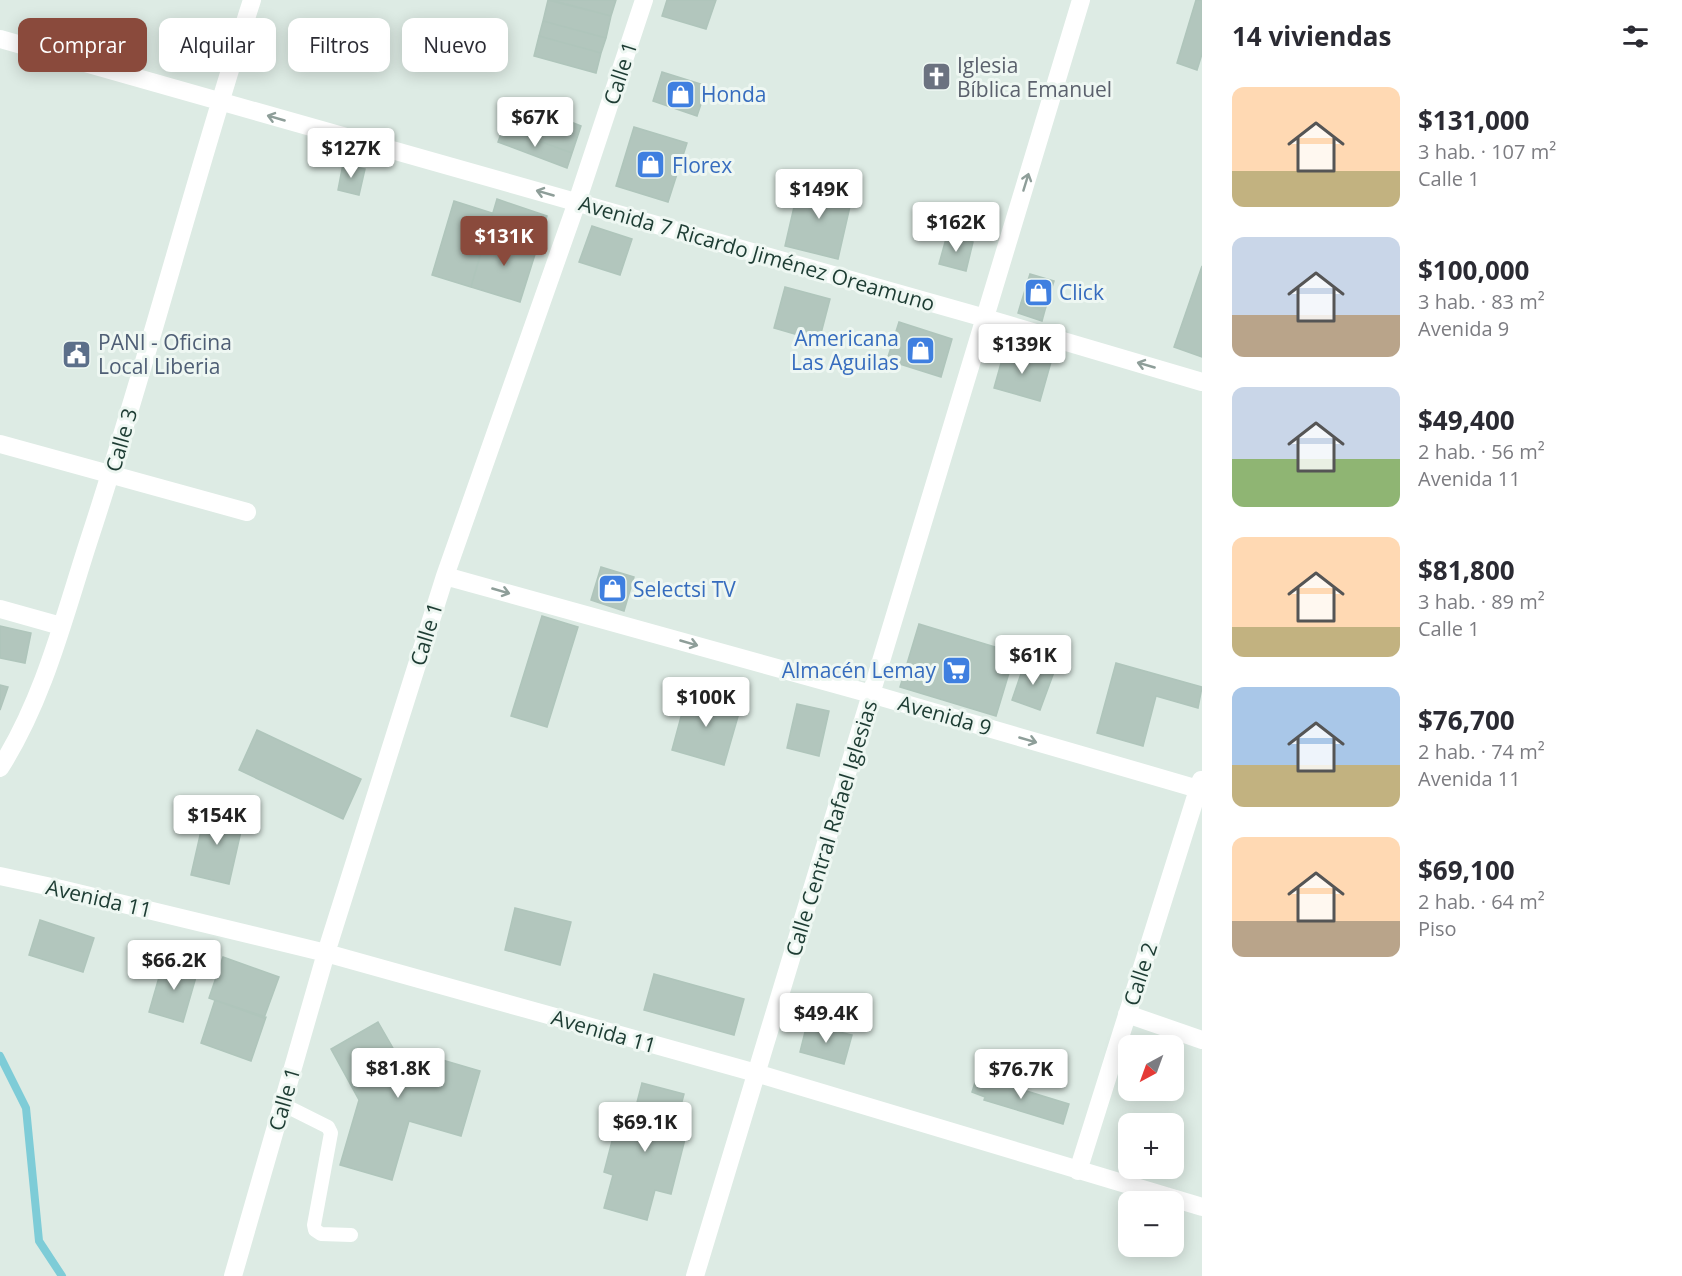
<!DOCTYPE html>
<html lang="es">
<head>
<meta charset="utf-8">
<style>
  body { margin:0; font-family:"Open Sans",sans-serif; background:#f7f7f7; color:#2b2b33; height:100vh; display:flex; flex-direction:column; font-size:22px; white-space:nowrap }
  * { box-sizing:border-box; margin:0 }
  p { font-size:20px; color:#7c7c81 }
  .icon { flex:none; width:33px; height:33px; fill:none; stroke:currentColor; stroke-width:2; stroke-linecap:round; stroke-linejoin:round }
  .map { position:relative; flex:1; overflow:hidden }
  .panel { display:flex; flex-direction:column; background:#fff; width:480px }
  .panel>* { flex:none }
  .guide { position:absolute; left:18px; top:18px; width:570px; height:54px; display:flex; gap:12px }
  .needle { width:39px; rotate:221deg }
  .tools { position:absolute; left:1118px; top:1035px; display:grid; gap:12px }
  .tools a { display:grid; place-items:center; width:66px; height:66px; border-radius:12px; background:#fff; box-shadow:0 3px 15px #0003; font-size:30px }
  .price { position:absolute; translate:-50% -51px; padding:0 14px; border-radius:6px; background:#fff; color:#222; font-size:20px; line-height:39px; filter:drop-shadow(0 2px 3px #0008) }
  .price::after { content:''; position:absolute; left:50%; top:36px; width:18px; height:14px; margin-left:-9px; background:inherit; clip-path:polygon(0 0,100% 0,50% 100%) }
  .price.active { background:#8a4a3c; color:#fff }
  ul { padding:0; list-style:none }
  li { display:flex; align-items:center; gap:18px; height:150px; padding:0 30px }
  li span { display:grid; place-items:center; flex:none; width:168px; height:120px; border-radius:12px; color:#555 }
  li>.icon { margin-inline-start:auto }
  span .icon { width:72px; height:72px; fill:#fffc; stroke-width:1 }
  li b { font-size:26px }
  h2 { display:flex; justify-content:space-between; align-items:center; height:72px; padding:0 30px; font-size:26px }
  .tag { padding:0 21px; border-radius:12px; background:#fff; box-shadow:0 3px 15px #0003; font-size:21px; line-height:54px }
  .tag.active { background:#8a4a3c; color:#fff }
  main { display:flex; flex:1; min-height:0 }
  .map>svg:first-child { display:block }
</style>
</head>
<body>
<main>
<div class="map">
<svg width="1202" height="1276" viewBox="0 0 1202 1276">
  <rect width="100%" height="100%" fill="#ddebe4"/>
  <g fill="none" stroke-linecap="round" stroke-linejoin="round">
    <path stroke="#7eccd7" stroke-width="8" d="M0,1056L26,1108L39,1241L62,1276"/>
  </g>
  <path fill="#b2c6bd" stroke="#afc5bb" stroke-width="1.5" d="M548,0L611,16L606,38L543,21Z
    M551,0H616L611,16Z
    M667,0H716L706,29L662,16Z
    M1196,0H1202V54L1197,70L1177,63Z
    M543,21L606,38L601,53L539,36Z
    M539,36L601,53L596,73L534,56Z
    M662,72L707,86L697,116L653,101Z
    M511,98L581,126L572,153L503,128Z
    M634,127L687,143L668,202L616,186Z
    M503,128L572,153L567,168L498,142Z
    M343,164L365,169L359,195L338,190Z
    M800,181L853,193L838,259L785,246Z
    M497,199L547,216L537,248L487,233Z
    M454,201L492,213L471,287L432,275Z
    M592,226L632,239L620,275L579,262Z
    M487,233L537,248L520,302L471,287Z
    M947,235L973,242L966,271L939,264Z
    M1202,266V357L1174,347Z
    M1030,274L1054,281L1045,310L1021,303Z
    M785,287L830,299L819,341L774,328Z
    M1021,303L1045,310L1042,321L1018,313Z
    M899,322L952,339L941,377L887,360Z
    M1005,349L1051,362L1040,401L994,388Z
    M601,567L634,577L624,611L591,600Z
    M542,616L578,627L547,727L511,716Z
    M919,624L1015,653L996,716L900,687Z
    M0,626L31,633L25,663L0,658Z
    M1025,662L1054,672L1040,710L1012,700Z
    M1116,663L1202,687L1198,708L1156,696L1143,746L1097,733Z
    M0,685L8,687L0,710Z
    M688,691L741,706L724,765L672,750Z
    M797,704L829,711L819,756L787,748Z
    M257,730L361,779L343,819L239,770Z
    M206,809L244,818L229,884L191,875Z
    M515,908L571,922L560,965L505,950Z
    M40,920L94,938L83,972L29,955Z
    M223,957L279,977L264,1018L209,998Z
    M164,960L198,970L183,1022L149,1012Z
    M654,974L744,999L734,1035L644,1010Z
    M215,1000L266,1017L251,1061L201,1043Z
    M378,1022L405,1069L429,1056L480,1071L461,1136L409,1121L392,1180L340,1165L359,1100L331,1049Z
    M807,1024L852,1035L844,1064L800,1052Z
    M977,1076L1069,1104L1063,1124L984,1100L985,1097L972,1092Z
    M642,1083L684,1094L673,1136L685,1139L671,1194L655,1190L647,1220L604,1208L613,1175L604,1172L618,1118L632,1122Z"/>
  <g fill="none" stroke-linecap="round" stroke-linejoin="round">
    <path stroke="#fff" stroke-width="14" d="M282,1104L328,1127L331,1133L314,1225L315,1230L321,1234L351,1235"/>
    <path stroke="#fff" stroke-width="18" d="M0,39L985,318L1202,382
      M0,444L247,512
      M445,576L871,694L1202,790
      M0,609L61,626
      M0,768C44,699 64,617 89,540C148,361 194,179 252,0
      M0,876L61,889L326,953L756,1073L1202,1207
      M1127,1014L1202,1040
      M1078,1171L1201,780
      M233,1276L326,953L445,576L577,202L644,0
      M695,1276L1081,0"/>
  </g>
  <defs><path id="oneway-shaft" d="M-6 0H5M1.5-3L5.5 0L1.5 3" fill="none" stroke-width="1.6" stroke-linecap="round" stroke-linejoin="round" transform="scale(1.5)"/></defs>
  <g stroke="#8e9e99">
    <use href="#oneway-shaft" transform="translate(276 118) rotate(-164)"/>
    <use href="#oneway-shaft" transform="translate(1026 182) rotate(-73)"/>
    <use href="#oneway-shaft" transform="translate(545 193) rotate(-164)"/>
    <use href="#oneway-shaft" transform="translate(1146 365) rotate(-164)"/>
    <use href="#oneway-shaft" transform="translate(501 591) rotate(16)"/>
    <use href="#oneway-shaft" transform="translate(689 643) rotate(16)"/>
    <use href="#oneway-shaft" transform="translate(1028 740) rotate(16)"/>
  </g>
  <defs>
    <symbol id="church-square" viewBox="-11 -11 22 22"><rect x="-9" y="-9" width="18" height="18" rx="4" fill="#6b7280" stroke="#eef7f2"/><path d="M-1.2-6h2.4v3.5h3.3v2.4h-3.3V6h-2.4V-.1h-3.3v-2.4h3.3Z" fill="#fff"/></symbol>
    <symbol id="shop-square" viewBox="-11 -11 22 22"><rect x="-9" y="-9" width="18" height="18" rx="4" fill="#3f7fe0" stroke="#eef7f2"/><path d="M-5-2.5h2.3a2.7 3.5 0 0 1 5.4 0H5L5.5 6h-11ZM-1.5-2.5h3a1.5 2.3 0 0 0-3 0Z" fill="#fff"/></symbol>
    <symbol id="civic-square" viewBox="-11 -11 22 22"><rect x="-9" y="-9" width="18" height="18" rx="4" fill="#5c6f8a" stroke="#eef7f2"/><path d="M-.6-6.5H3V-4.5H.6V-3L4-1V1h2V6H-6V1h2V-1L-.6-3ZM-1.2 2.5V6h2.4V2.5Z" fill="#fff"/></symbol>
    <symbol id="supermarket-square" viewBox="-11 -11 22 22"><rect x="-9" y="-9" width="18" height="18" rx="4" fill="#3f7fe0" stroke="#eef7f2"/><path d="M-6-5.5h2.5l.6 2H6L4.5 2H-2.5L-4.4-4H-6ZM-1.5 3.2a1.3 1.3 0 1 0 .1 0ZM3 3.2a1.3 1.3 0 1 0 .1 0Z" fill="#fff"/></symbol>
  </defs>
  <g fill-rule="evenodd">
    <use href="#church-square" x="920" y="60" width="33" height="33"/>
    <use href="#shop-square" x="664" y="78" width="33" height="33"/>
    <use href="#shop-square" x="634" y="148" width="33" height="33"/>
    <use href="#shop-square" x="1022" y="276" width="33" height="33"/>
    <use href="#shop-square" x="904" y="334" width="33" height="33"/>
    <use href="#civic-square" x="60" y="338" width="33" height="33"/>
    <use href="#shop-square" x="596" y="572" width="33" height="33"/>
    <use href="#supermarket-square" x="940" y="654" width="33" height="33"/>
  </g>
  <g text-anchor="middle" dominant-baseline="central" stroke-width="6" stroke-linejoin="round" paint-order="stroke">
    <g font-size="21" fill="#5b616d" stroke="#eef7f2" text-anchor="start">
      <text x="957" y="65">Iglesia<tspan x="957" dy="24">Bíblica Emanuel</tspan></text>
    </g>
    <g font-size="21" fill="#1d3c33" stroke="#eef7f2">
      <text transform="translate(620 73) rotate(-72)">Calle 1</text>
      <text transform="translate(757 253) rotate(16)">Avenida 7 Ricardo Jiménez Oreamuno</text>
      <text transform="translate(121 440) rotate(-74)">Calle 3</text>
      <text transform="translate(426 634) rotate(-73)">Calle 1</text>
      <text transform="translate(945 715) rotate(16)">Avenida 9</text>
      <text transform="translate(831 828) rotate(-73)">Calle Central Rafael Iglesias</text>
      <text transform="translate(99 898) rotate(13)">Avenida 11</text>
      <text transform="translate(1140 974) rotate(-72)">Calle 2</text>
      <text transform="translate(604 1031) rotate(16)">Avenida 11</text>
      <text transform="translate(284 1099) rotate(-74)">Calle 1</text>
    </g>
    <g font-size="21" fill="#366cbe" stroke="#eef7f2" text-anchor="start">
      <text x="701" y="94">Honda</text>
      <text x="672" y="165">Florex</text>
      <text x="1059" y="292">Click</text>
      <text x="899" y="338" text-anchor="end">Americana<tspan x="899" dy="24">Las Aguilas</tspan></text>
      <text x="633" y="589">Selectsi TV</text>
      <text x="936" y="670" text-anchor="end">Almacén Lemay</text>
    </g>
    <g font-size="21" fill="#4e5e75" stroke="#eef7f2" text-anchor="start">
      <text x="98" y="342">PANI - Oficina<tspan x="98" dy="24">Local Liberia</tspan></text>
    </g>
  </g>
</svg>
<div class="tools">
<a><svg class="needle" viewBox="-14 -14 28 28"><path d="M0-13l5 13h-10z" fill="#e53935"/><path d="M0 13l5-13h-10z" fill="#7c7c81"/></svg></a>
<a>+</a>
<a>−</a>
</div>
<b class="price" style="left:535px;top:148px">$67K</b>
<b class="price" style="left:351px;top:179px">$127K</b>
<b class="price" style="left:819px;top:220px">$149K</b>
<b class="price" style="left:956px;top:253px">$162K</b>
<b class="price active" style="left:504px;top:267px">$131K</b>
<b class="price" style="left:1022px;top:375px">$139K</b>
<b class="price" style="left:1033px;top:686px">$61K</b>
<b class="price" style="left:706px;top:728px">$100K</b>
<b class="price" style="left:217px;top:846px">$154K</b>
<b class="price" style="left:174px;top:991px">$66.2K</b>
<b class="price" style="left:826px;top:1044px">$49.4K</b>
<b class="price" style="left:398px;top:1099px">$81.8K</b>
<b class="price" style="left:1021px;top:1100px">$76.7K</b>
<b class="price" style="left:645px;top:1153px">$69.1K</b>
<div class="guide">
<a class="tag active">Comprar</a>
<a class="tag">Alquilar</a>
<a class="tag">Filtros</a>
<a class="tag">Nuevo</a>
</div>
</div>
<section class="panel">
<h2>14 viviendas<svg class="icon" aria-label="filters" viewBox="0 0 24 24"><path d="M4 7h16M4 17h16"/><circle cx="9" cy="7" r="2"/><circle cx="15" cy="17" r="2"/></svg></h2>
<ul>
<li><span style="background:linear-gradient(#ffd9b3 70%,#c2b280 0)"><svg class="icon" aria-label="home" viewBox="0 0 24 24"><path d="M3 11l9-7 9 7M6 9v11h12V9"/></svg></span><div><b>$131,000</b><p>3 hab. · 107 m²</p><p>Calle 1</p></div></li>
<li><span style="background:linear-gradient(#c9d6e8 65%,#b9a48a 0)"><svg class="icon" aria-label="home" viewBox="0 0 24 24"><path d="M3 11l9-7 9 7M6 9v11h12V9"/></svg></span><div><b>$100,000</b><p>3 hab. · 83 m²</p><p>Avenida 9</p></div></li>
<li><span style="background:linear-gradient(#c9d6e8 60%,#8fb573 0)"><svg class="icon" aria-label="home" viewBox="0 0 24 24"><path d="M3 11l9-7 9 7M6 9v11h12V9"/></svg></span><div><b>$49,400</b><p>2 hab. · 56 m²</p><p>Avenida 11</p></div></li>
<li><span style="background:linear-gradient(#ffd9b3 75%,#c2b280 0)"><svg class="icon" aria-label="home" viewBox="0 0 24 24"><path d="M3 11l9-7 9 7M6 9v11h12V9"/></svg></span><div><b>$81,800</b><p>3 hab. · 89 m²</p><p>Calle 1</p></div></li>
<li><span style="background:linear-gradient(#a9c7e8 65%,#c2b280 0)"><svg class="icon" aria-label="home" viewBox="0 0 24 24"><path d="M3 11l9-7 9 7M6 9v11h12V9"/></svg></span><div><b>$76,700</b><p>2 hab. · 74 m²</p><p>Avenida 11</p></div></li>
<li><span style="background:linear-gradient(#ffd9b3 70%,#b9a48a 0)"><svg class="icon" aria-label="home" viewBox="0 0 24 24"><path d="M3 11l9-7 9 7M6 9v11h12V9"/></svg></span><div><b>$69,100</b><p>2 hab. · 64 m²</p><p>Piso</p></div></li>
</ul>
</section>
</main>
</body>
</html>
